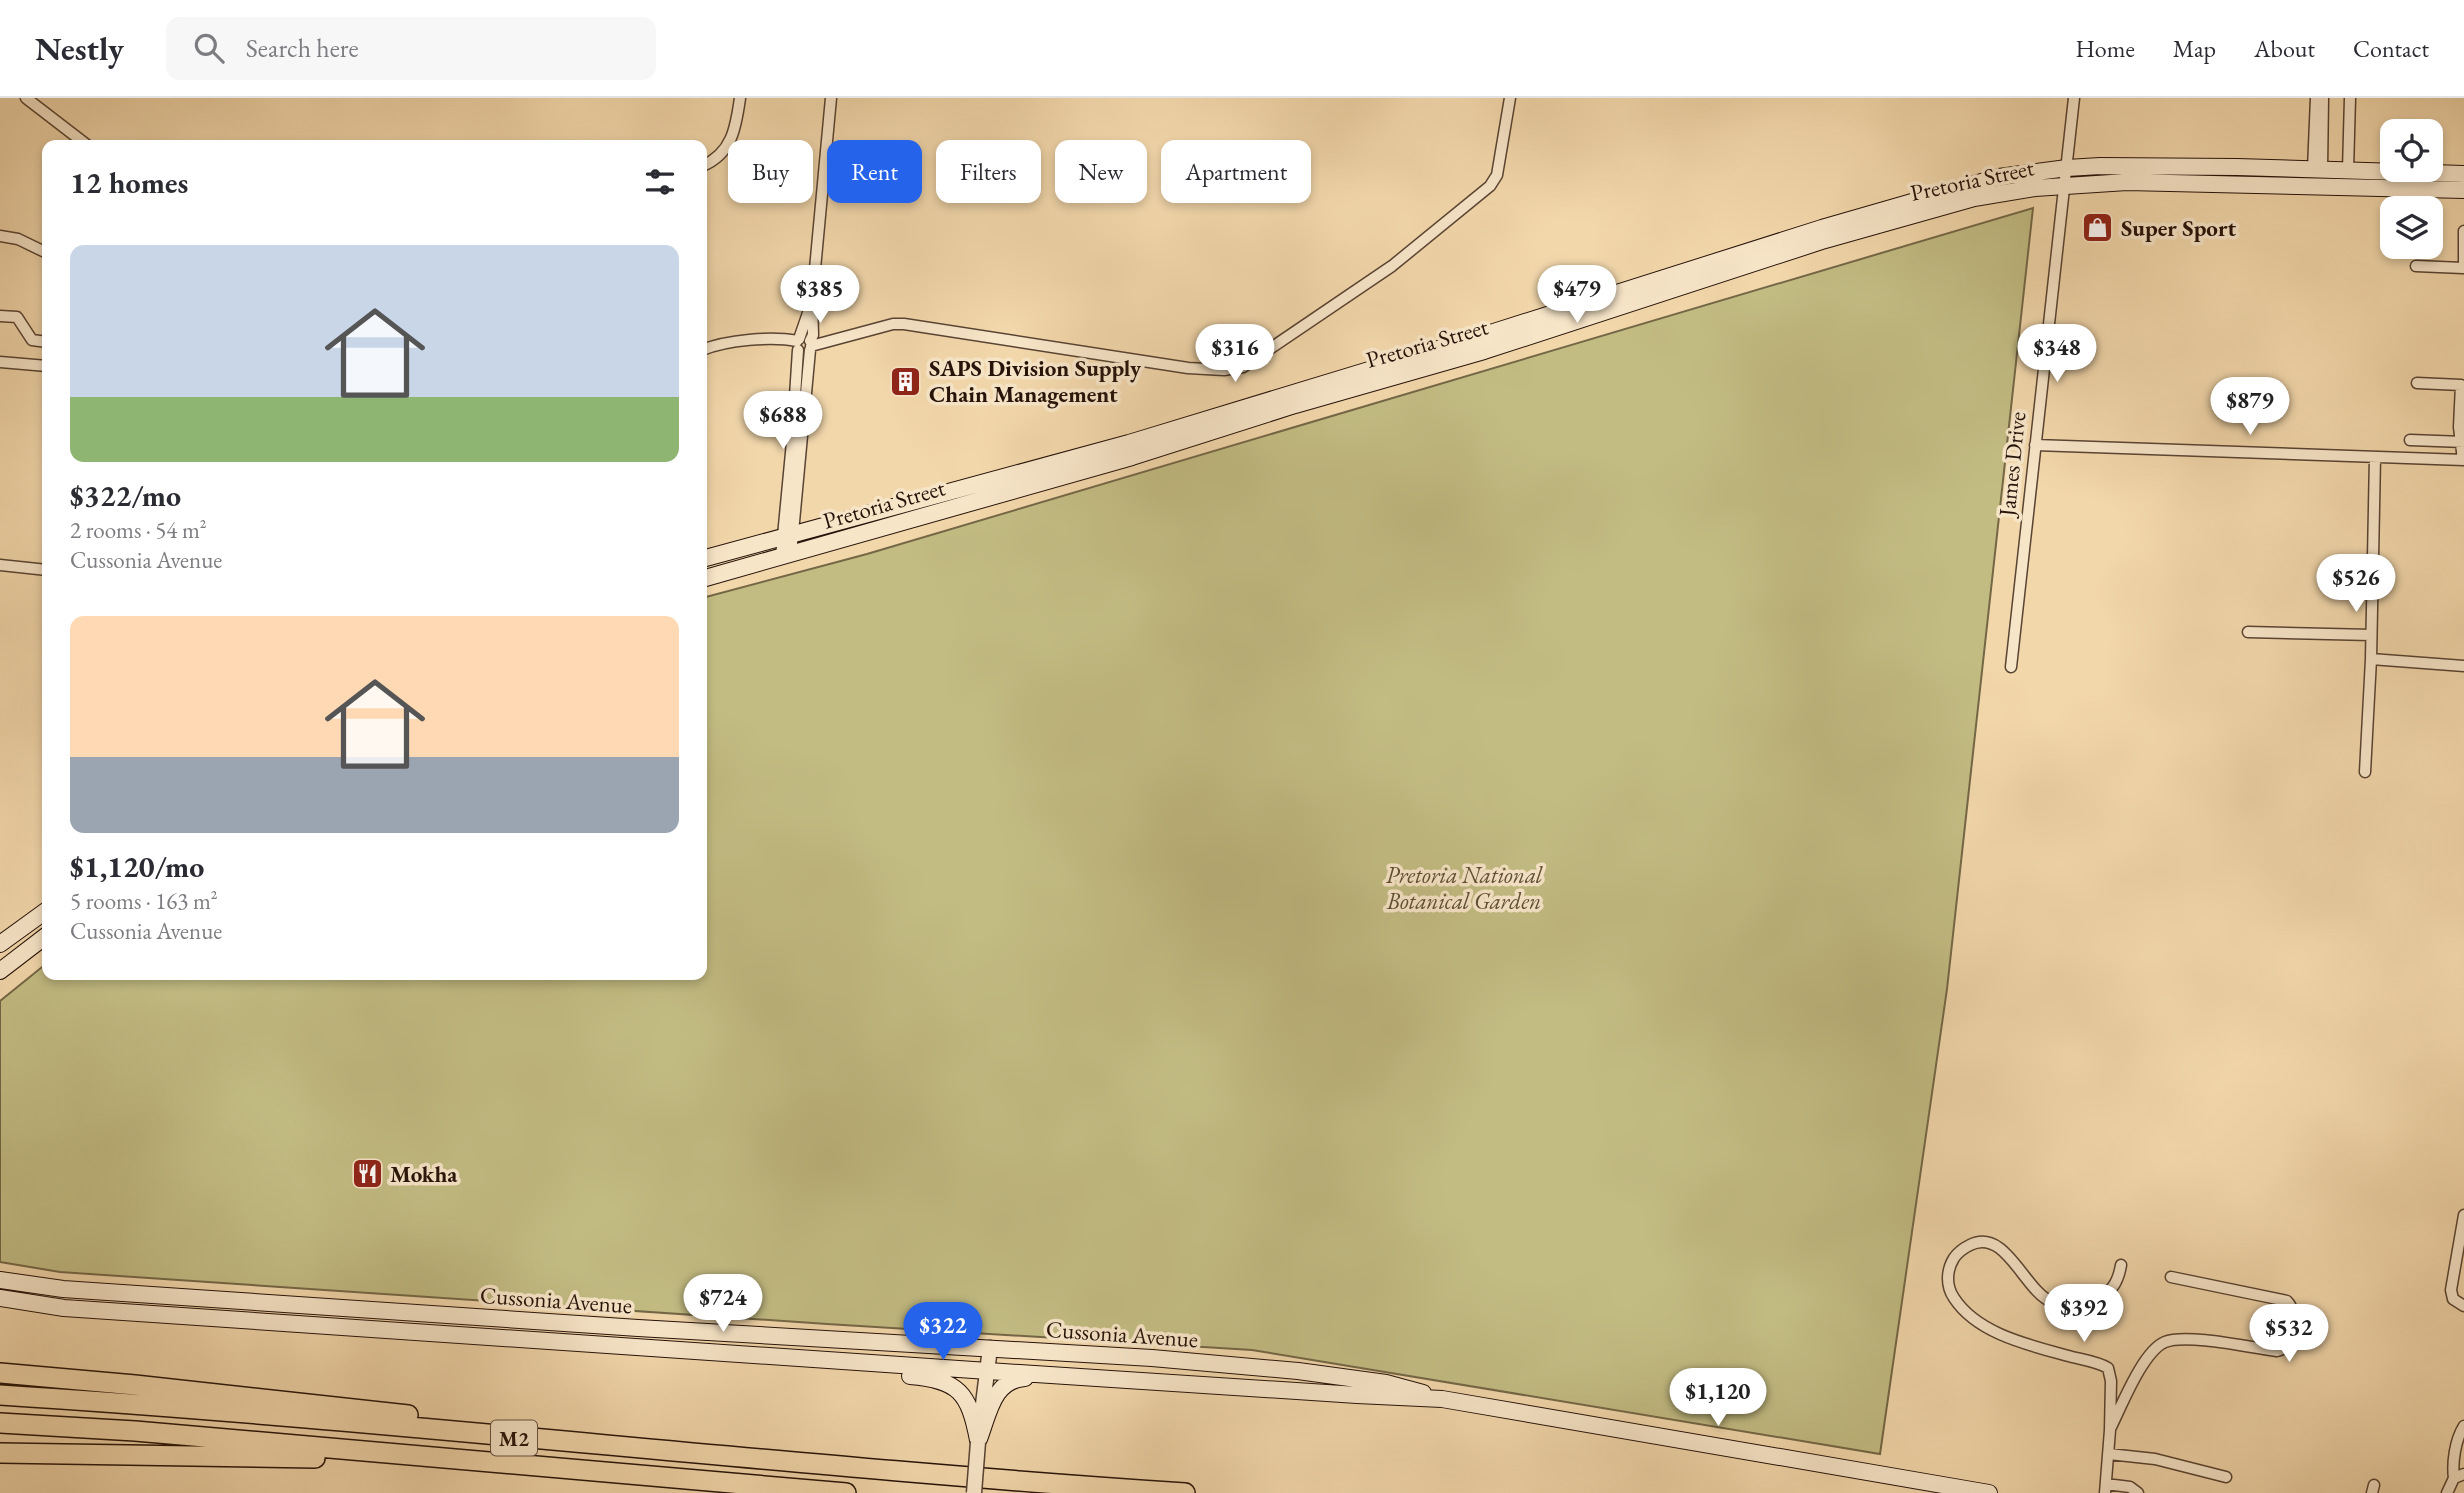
<!DOCTYPE html>
<html lang="en">
<head>
<meta charset="utf-8">
<style>
  body { margin:0; font-family:"EB Garamond",serif; background:#f7f7f7; color:#2b2b33; height:100vh; display:flex; flex-direction:column; font-size:26px; white-space:nowrap }
  * { box-sizing:border-box; margin:0 }
  p { font-size:23px; color:#7c7c81 }
  .icon { flex:none; width:38px; height:38px; fill:none; stroke:currentColor; stroke-width:2; stroke-linecap:round; stroke-linejoin:round }
  .map { position:relative; flex:1; overflow:hidden }
  .panel { position:absolute; left:42px; top:42px; width:665px; height:840px; display:flex; flex-direction:column; background:#fff; border-radius:14px; box-shadow:0 4px 10px #0003 }
  .panel>* { flex:none }
  .banner { position:absolute; left:728px; top:42px; width:665px; height:63px; display:flex; gap:14px }
  .tools { position:absolute; left:2380px; top:21px; display:grid; gap:14px }
  .tools a { display:grid; place-items:center; width:63px; height:63px; border-radius:14px; background:#fff; box-shadow:0 4px 10px #0003; font-size:35px }
  .price { position:absolute; translate:-50% -60px; padding:0 16px; border-radius:24px; background:#fff; color:#222; font-size:23px; line-height:46px; filter:drop-shadow(0 2px 4px #0008) }
  .price::after { content:''; position:absolute; left:50%; top:42px; width:21px; height:16px; margin-left:-10px; background:inherit; clip-path:polygon(0 0,100% 0,50% 100%) }
  .price.on { background:#2563eb; color:#fff }
  ul { padding:0; list-style:none }
  li { display:grid; align-content:center; gap:14px; height:371px; padding:0 28px }
  li span { display:grid; place-items:center; height:217px; border-radius:14px; color:#555 }
  li>.icon { margin-inline-start:auto }
  span .icon { width:126px; height:126px; fill:#fffc; stroke-width:1 }
  li b { font-size:30px }
  h2 { display:flex; justify-content:space-between; align-items:center; height:84px; padding:0 28px; font-size:30px }
  .pill { padding:0 24px; border-radius:14px; background:#fff; box-shadow:0 4px 10px #0003; font-size:24px; line-height:63px }
  .pill.on { background:#2563eb; color:#fff }
  header { display:flex; align-items:center; gap:42px; box-sizing:border-box; height:98px; padding:0 35px; background:#fff; border-bottom:2px solid #e1e1e2 }
  header strong { font-size:33px }
  nav { display:flex; gap:38px; margin-inline-start:auto; font-size:24px }
  .search { width:490px; height:63px; background:#f7f7f7; display:flex; align-items:center; gap:18px; box-sizing:border-box; padding:0 24px; border-radius:14px; color:#7c7c81; font-size:26px }
  .map>svg:first-child { display:block }
</style>
</head>
<body>
<header>
<strong>Nestly</strong>
<div class="search"><svg class="icon" aria-label="search" viewBox="0 0 24 24"><circle cx="10" cy="10" r="6"/><path d="M15 15l6 6"/></svg>Search here</div>
<nav><a>Home</a><a>Map</a><a>About</a><a>Contact</a></nav>
</header>
<div class="map">
<svg width="2464" height="1395" viewBox="0 0 2464 1395">
  <rect width="100%" height="100%" fill="#f2d7ab"/>
  <filter id="stains"><feTurbulence type="fractalNoise" baseFrequency=".00286" numOctaves="4"/><feColorMatrix values="0 0 0 0 .2 0 0 0 0 .09 0 0 0 0 .02 0 0 0 .5 -.17"/></filter>
  <radialGradient id="worn" r=".72"><stop offset=".6" stop-color="#630" stop-opacity="0"/><stop offset="1" stop-color="#630" stop-opacity=".3"/></radialGradient>
  <path fill="#c2bc83" stroke="#746746" stroke-width="2" d="M2033,110L1947,891L1880,1356L1252,1252L827,1226L60,1174L0,1164V903L47,865V877H702V500L867,456Z"/>
  <g fill="none" stroke-linecap="round" stroke-linejoin="round">
    <defs>
      <path id="minor" d="M26,0L87,47
        M702,68C732,56 736,29 740,0
        M2313,71L2316,0
        M2322,71L2323,0
        M2348,72L2350,0
        M2464,133V170
        M0,138L18,141L47,155
        M2416,168L2463,170
        M0,218L17,219L32,242L47,244
        M799,241L809,212
        M810,243L813,237L812,203L831,0
        M811,248L893,226H904L1188,270L1224,272L1243,269L1392,168L1490,88L1497,77L1510,0
        M702,252C727,242 771,238 797,243
        M0,264L47,268
        M2417,285L2461,287L2459,329L2463,362
        M2410,342L2464,344
        M2035,347L2464,362
        M791,456L810,252
        M781,459L792,344L798,252
        M0,467L47,472
        M2248,534L2371,537
        M2371,561L2464,568
        M2011,569L2074,0
        M2365,674L2371,561L2375,359
        M2464,1117L2451,1192L2453,1201L2464,1208
        M2111,1329C2122,1307 2143,1253 2165,1244C2186,1235 2253,1250 2277,1253C2296,1249 2299,1215 2287,1203L2171,1179
        M2109,1356L2155,1361L2226,1379
        M2454,1380C2452,1365 2455,1342 2464,1328
        M2106,1386L2130,1389L2138,1395
        M2105,1395L2110,1332L2111,1283L2108,1270C2098,1264 2084,1262 2072,1259C2033,1248 1978,1237 1954,1200C1946,1188 1946,1173 1954,1160C1958,1154 1964,1150 1970,1147C2006,1129 2024,1193 2052,1204C2065,1210 2080,1207 2093,1202C2111,1196 2118,1185 2121,1167
        M2372,1395L2374,1387
        M2447,1395L2454,1380L2464,1376"/>
      <path id="tertiary" d="M981,1322L990,1250"/>
      <path id="secondary" d="M702,461L1129,345L1481,238L1822,130L1999,79L2067,70L2100,68L2237,69L2464,76
        M702,481L1132,359L1295,307L1484,253L1825,142L1974,100L2035,90L2127,84L2464,92
        M0,846L47,812
        M0,873L47,837
        M0,1182L63,1191L638,1230L1152,1260L1298,1273L1386,1285L1423,1295
        M0,1200L64,1210L988,1273L1357,1297L1442,1301L1989,1395
        M910,1278C959,1282 969,1295 978,1342
        M979,1341C989,1315 993,1282 1025,1280"/>
      <path id="motorway" d="M0,1275L135,1287L408,1317
        M0,1297C396,1322 789,1369 1185,1395
        M0,1325L135,1333L846,1395
        M0,1355L315,1360"/>
    </defs>
    <use href="#minor" stroke="#594332" stroke-width="13"/>
    <use href="#tertiary" stroke="#594332" stroke-width="17"/>
    <use href="#secondary" stroke="#261209" stroke-width="18"/>
    <use href="#motorway" stroke="#261209" stroke-width="22"/>
    <use href="#minor" stroke="#f7e5c8" stroke-width="10"/>
    <use href="#tertiary" stroke="#f7e5c8" stroke-width="14"/>
    <use href="#secondary" stroke="#f7e5c8" stroke-width="16"/>
    <use href="#motorway" stroke="#f2d7ab" stroke-width="19"/>
    <defs>
      <path id="tertiary-bridge" d="M974,1395L978,1344"/>
    </defs>
    <use href="#tertiary-bridge" stroke="#594332" stroke-width="17" stroke-linecap="butt"/>
    <use href="#tertiary-bridge" stroke="#f7e5c8" stroke-width="14"/>
  </g>
  <defs>
    <symbol id="shop-square" viewBox="-11 -11 22 22"><rect x="-9" y="-9" width="18" height="18" rx="4" fill="#8f2418" stroke="#f7e5c8"/><path d="M-5-2.5h2.3a2.7 3.5 0 0 1 5.4 0H5L5.5 6h-11ZM-1.5-2.5h3a1.5 2.3 0 0 0-3 0Z" fill="#fff"/></symbol>
    <symbol id="building-square" viewBox="-11 -11 22 22"><rect x="-9" y="-9" width="18" height="18" rx="4" fill="#8f2418" stroke="#f7e5c8"/><path d="M-4-6H4V6H1V3H-1V6H-4ZM-2.5-4.3h1.7v1.8h-1.7ZM.8-4.3h1.7v1.8H.8ZM-2.5-1h1.7V.8h-1.7ZM.8-1h1.7V.8H.8Z" fill="#fff"/></symbol>
    <symbol id="restaurant-square" viewBox="-11 -11 22 22"><rect x="-9" y="-9" width="18" height="18" rx="4" fill="#8f2418" stroke="#f7e5c8"/><path d="M-5-6h1v4h1v-4h1v4h1v-4h1v5L-1.5 .5V6h-2V.5L-5-1ZM5-6V6H3V1.5H1.5Q1.5-4 5-6Z" fill="#fff"/></symbol>
  </defs>
  <g fill-rule="evenodd">
    <use href="#shop-square" x="2080" y="112" width="35" height="35"/>
    <use href="#building-square" x="888" y="266" width="35" height="35"/>
    <use href="#restaurant-square" x="350" y="1058" width="35" height="35"/>
  </g>
  <g text-anchor="middle" dominant-baseline="central" stroke-width="7" stroke-linejoin="round" paint-order="stroke">
    <rect fill="#f7e5c8" stroke="#655142" stroke-width="2" x="491" y="1322.5" width="46" height="35" rx="5"/>
    <g font-size="21" font-weight="bold" fill="#261209">
      <text x="514" y="1340">M2</text>
    </g>
    <g font-size="23" fill="#261209" stroke="#f7e5c8">
      <text transform="translate(1972 82) rotate(-12)">Pretoria Street</text>
      <text transform="translate(1427 245) rotate(-16)">Pretoria Street</text>
      <text transform="translate(2012 366) rotate(-84)">James Drive</text>
      <text transform="translate(884 406) rotate(-16)">Pretoria Street</text>
      <text transform="translate(556 1202) rotate(4)">Cussonia Avenue</text>
      <text transform="translate(1122 1236) rotate(4)">Cussonia Avenue</text>
    </g>
    <g font-size="23" font-weight="bold" fill="#261209" stroke="#f7e5c8" text-anchor="start">
      <text x="2121" y="130">Super Sport</text>
      <text x="929" y="270">SAPS Division Supply<tspan x="929" dy="26">Chain Management</tspan></text>
      <text x="390" y="1076">Mokha</text>
    </g>
    <g font-size="23" font-style="italic" fill="#5d4e34" stroke="#f7e5c8">
      <text x="1464" y="777">Pretoria National<tspan x="1464" dy="26">Botanical Garden</tspan></text>
    </g>
  </g>
  <rect width="100%" height="100%" filter="url(#stains)"/>
  <rect width="100%" height="100%" fill="url(#worn)"/>
</svg>
<div class="tools">
<a><svg class="icon" aria-label="locate" viewBox="0 0 24 24"><circle cx="12" cy="12" r="6"/><path d="M12 2v4M12 18v4M2 12h4M18 12h4"/></svg></a>
<a><svg class="icon" aria-label="layers" viewBox="0 0 24 24"><path d="M12 4l9 5-9 5-9-5zM3 14l9 5 9-5"/></svg></a>
</div>
<b class="price" style="left:820px;top:227px">$385</b>
<b class="price" style="left:1577px;top:227px">$479</b>
<b class="price" style="left:1235px;top:286px">$316</b>
<b class="price" style="left:2057px;top:286px">$348</b>
<b class="price" style="left:2250px;top:339px">$879</b>
<b class="price" style="left:783px;top:353px">$688</b>
<b class="price" style="left:2356px;top:516px">$526</b>
<b class="price" style="left:723px;top:1236px">$724</b>
<b class="price" style="left:2084px;top:1246px">$392</b>
<b class="price on" style="left:943px;top:1264px">$322</b>
<b class="price" style="left:2289px;top:1266px">$532</b>
<b class="price" style="left:1718px;top:1330px">$1,120</b>
<div class="banner">
<a class="pill">Buy</a>
<a class="pill on">Rent</a>
<a class="pill">Filters</a>
<a class="pill">New</a>
<a class="pill">Apartment</a>
</div>
<section class="panel">
<h2>12 homes<svg class="icon" aria-label="filters" viewBox="0 0 24 24"><path d="M4 7h16M4 17h16"/><circle cx="9" cy="7" r="2"/><circle cx="15" cy="17" r="2"/></svg></h2>
<ul>
<li><span style="background:linear-gradient(#c9d6e8 70%,#8fb573 0)"><svg class="icon" aria-label="home" viewBox="0 0 24 24"><path d="M3 11l9-7 9 7M6 9v11h12V9"/></svg></span><div><b>$322/mo</b><p>2 rooms · 54 m²</p><p>Cussonia Avenue</p></div></li>
<li><span style="background:linear-gradient(#ffd9b3 65%,#9aa5b1 0)"><svg class="icon" aria-label="home" viewBox="0 0 24 24"><path d="M3 11l9-7 9 7M6 9v11h12V9"/></svg></span><div><b>$1,120/mo</b><p>5 rooms · 163 m²</p><p>Cussonia Avenue</p></div></li>
</ul>
</section>
</div>
</body>
</html>
